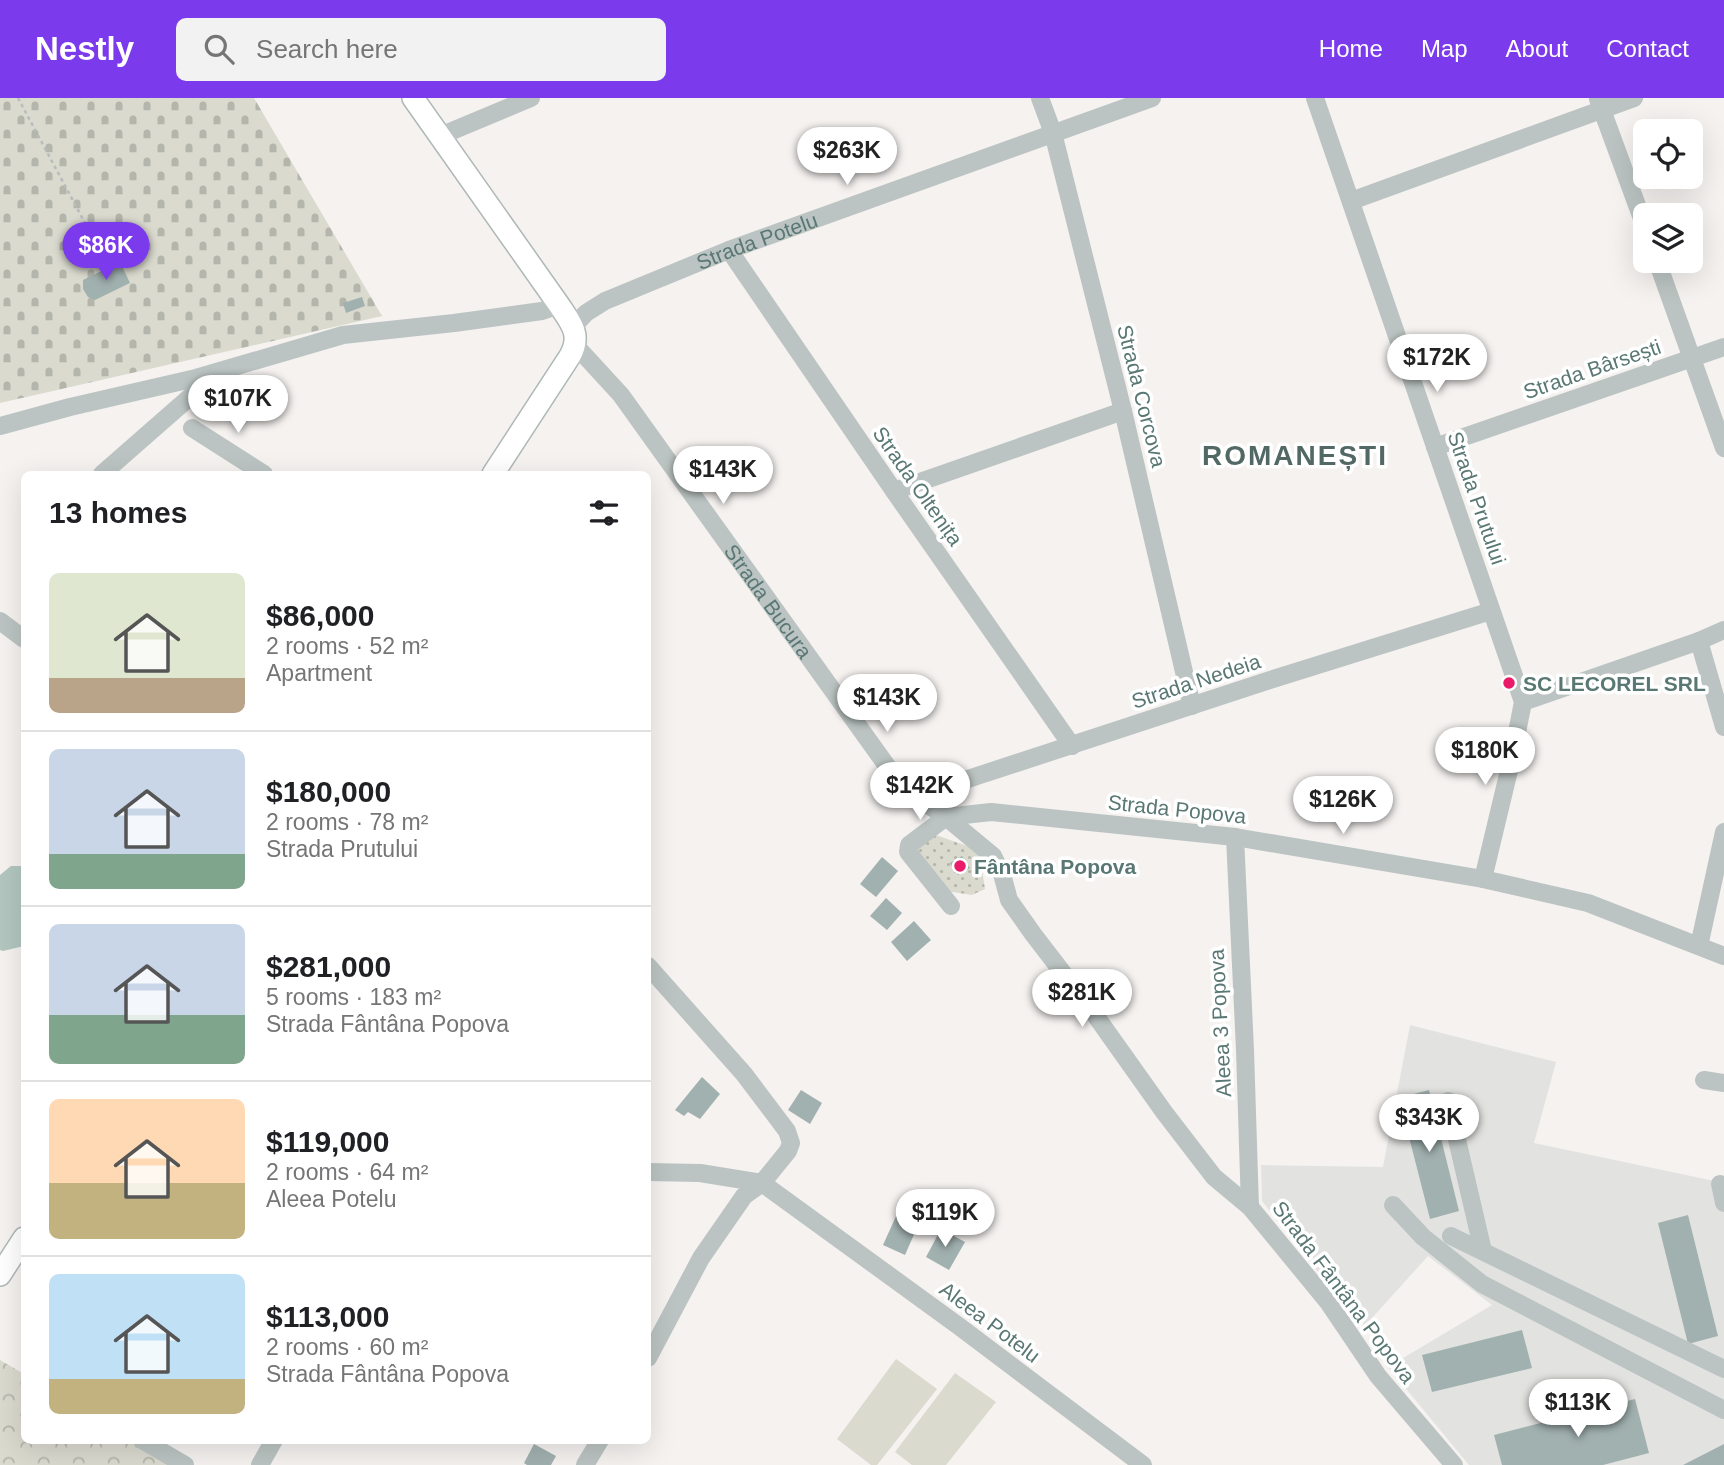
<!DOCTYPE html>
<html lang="en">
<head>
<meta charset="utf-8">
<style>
  body { margin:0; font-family:Arial,sans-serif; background:#f2f2f2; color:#202124; height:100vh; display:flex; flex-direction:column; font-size:26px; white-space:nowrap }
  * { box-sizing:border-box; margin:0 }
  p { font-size:23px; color:#757577 }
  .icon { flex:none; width:38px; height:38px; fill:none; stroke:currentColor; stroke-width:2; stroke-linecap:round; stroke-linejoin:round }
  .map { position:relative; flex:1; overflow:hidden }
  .side { position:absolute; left:21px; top:373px; width:630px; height:973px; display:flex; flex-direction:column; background:#fff; border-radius:10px; box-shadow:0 7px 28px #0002 }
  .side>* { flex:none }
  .buttons { position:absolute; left:1633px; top:21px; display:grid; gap:14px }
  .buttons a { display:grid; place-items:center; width:70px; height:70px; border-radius:10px; background:#fff; box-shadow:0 7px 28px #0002; font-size:35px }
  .price { position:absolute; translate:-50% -60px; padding:0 16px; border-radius:24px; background:#fff; color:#222; font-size:23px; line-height:46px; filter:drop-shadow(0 2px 4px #0008) }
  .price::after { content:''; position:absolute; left:50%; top:42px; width:21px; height:16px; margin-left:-10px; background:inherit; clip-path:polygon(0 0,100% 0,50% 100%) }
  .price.active { background:#7c3aed; color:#fff }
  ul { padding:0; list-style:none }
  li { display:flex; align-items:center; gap:21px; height:175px; padding:0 28px }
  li+li { border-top:2px solid #e0e0e0 }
  li span { display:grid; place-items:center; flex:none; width:196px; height:140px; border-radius:10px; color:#555 }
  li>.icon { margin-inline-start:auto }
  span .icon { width:84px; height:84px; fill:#fffc; stroke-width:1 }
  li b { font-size:30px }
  h2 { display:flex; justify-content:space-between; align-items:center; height:84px; padding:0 28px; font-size:30px }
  header { display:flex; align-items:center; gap:42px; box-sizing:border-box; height:98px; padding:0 35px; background:#7c3aed; color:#fff }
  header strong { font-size:33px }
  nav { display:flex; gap:38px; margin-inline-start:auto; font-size:24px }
  .search { width:490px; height:63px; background:#f2f2f2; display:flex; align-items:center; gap:18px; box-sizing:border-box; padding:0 24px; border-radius:10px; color:#757577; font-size:26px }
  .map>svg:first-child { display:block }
</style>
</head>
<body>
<header>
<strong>Nestly</strong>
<div class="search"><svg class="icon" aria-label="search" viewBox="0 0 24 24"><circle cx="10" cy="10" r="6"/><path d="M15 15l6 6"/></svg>Search here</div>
<nav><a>Home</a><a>Map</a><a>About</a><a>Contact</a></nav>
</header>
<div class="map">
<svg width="1724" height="1367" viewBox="0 0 1724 1367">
  <defs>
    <pattern id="green-dots" width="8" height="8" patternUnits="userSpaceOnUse" patternTransform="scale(1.75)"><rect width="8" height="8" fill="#dadacf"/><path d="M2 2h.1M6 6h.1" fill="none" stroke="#b4b6ac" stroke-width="1.8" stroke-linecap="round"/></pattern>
    <pattern id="forest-crowns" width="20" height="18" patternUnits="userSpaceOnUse" patternTransform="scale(1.75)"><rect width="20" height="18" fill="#dadacf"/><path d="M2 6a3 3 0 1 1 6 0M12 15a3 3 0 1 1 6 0" fill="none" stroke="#b4b6ac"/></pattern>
    <pattern id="cemetery-stones" width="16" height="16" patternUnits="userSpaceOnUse" patternTransform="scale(1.75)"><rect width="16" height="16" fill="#dadacf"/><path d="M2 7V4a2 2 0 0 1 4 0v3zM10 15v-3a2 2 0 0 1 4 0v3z" fill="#b4b6ac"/></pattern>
  </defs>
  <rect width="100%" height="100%" fill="#f5f2f0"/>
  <path fill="#e2e3e1" d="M1410,927L1556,964L1534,1045L1724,1085V1367H1469L1388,1269L1492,1207L1428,1158L1363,1230L1262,1103L1261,1067L1383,1069Z"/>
  <path fill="url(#green-dots)" d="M933,736L970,749L980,759L985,791L972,797L946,793L915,750Z"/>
  <path fill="url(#forest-crowns)" d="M0,1262L24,1276V1342H137L180,1367H0Z"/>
  <path fill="url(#cemetery-stones)" d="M0,0H254L382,218L0,305Z"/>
  <path fill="#dadacf" d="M896,1261L937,1291L877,1367H871L837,1341Z
    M955,1275L996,1304L946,1367H912L895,1354Z"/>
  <path fill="#b3c6c0" d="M11,768H24V848L3,853L0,852V777Z"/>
  <path fill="#a1b1af" d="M120,164L130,185L95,202L88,199L83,191V182Z
    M362,199L365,208L346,215L343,205Z
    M962,758L970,770L958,777L950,765Z
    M882,759L898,773L876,799L860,786Z
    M886,800L902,815L887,832L870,818Z
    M914,823L931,842L907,863L891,844Z
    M702,979L720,996L700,1021L688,1014L684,1018L675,1012Z
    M801,992L822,1005L810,1026L788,1012Z
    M1429,992L1459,1113L1430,1121L1399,1000Z
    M897,1116L919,1125L905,1157L883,1147Z
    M1688,1117L1718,1238L1688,1246L1658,1125Z
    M941,1131L965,1144L949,1172L926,1159Z
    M1522,1232L1532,1270L1432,1294L1422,1257Z
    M1635,1301L1649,1355L1603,1367H1502L1494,1337Z
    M534,1346L556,1358L551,1367H527L524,1365Z
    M1724,1346V1367H1683Z"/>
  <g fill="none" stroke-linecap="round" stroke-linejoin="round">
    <defs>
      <path id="major" d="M413,0L559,207C571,225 582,237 570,258L493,376
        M0,1177L24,1140"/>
    </defs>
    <use href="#major" stroke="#aeb8b7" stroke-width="24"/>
    <path stroke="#b7bdbc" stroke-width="2.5" stroke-dasharray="3.5 3.5" stroke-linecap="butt" d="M18,0L107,166"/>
    <g stroke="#bbc4c2" stroke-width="18">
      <path d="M1040,0L1053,35L1123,313L1192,608"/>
      <path d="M1315,0L1523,604L1512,660L1483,781"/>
      <path d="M1598,1L1645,129"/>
      <path d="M440,38L531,0"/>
      <path d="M1351,103L1634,0"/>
      <path d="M729,152L894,393L1072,648"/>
      <path d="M1657,163L1724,350"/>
      <path id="s1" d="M573,229L586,215L605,203L729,152L1152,0"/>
      <path id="s2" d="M576,248L621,297L902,689L946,719L993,758L1002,776L1009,802L1033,836L1093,914L1164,1014L1214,1079L1250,1109L1328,1204L1378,1278L1454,1367"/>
      <path d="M0,328L70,309L196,280L343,237L454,225L542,213L559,207"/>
      <path d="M192,330L264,376"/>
      <path d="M1435,349L1724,249"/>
      <path d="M102,376L215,277"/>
      <path d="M894,393L1123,313"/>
      <path d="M0,523L24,541"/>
      <path d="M1699,543L1724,629"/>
      <path d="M1523,604L1699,543L1724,532"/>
      <path d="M916,698L1270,582L1491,513"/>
      <path d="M946,719L991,714L1235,739L1483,781L1588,805L1724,858"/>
      <path d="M946,719L909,747L908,754L951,808"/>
      <path d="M1235,739L1245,952L1250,1109"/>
      <path d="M1699,848L1724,734"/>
      <path d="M648,868L744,976L787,1033L791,1045L788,1053L762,1085L744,1098L701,1160L648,1260"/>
      <path d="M1704,982L1724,985"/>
      <path d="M1448,1003L1483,1153"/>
      <path d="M648,1074L700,1075L762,1085L960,1229L1143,1367"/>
      <path d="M1720,1086L1724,1105"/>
      <path d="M1393,1107L1423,1139L1482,1186L1724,1312"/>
      <path d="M1451,1138L1724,1271"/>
      <path d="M142,1342L185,1367"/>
      <path d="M260,1367L274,1342"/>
      <path d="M585,1367L600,1342"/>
    </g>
    <use href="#major" stroke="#fff" stroke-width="21"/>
  </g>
  <g fill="#ea1b68" stroke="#fff" stroke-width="2.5">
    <circle cx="1509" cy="585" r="7"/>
    <circle cx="960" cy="768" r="7"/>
  </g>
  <g text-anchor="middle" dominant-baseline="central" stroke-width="7" stroke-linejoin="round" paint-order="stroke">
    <g font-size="21" fill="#5a7873" stroke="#fff">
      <text stroke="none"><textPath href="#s1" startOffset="205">Strada Potelu</textPath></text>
      <text transform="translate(1592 271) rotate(-19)">Strada Bârsești</text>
      <text transform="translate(1142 298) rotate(76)">Strada Corcova</text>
      <text transform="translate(918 388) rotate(55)">Strada Oltenița</text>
      <text transform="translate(1477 400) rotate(71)">Strada Prutului</text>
      <text stroke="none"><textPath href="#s2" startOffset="320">Strada Bucura</textPath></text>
      <text transform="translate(1196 583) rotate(-18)">Strada Nedeia</text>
      <text transform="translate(1177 711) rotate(6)">Strada Popova</text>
      <text transform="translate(1220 925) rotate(-93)">Aleea 3 Popova</text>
      <text transform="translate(1344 1194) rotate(53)">Strada Fântâna Popova</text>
      <text transform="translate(990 1224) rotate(37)">Aleea Potelu</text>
    </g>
    <g font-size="21" font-weight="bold" fill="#5a7873" stroke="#fff" text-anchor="start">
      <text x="1523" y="585">SC LECOREL SRL</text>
      <text x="974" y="768">Fântâna Popova</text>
    </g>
    <g font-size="28" font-weight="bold" letter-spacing="2" fill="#516864" stroke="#fff">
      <text x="1295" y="357">ROMANEȘTI</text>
    </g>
  </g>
</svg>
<div class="buttons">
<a><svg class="icon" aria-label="locate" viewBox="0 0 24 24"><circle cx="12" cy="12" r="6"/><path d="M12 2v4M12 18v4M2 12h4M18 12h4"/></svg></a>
<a><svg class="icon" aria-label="layers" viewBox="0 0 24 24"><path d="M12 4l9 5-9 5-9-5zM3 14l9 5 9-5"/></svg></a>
</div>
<b class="price" style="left:847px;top:89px">$263K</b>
<b class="price active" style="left:106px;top:184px">$86K</b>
<b class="price" style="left:1437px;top:296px">$172K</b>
<b class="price" style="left:238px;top:337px">$107K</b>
<b class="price" style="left:723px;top:408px">$143K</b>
<b class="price" style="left:887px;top:636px">$143K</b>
<b class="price" style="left:1485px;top:689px">$180K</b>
<b class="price" style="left:920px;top:724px">$142K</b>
<b class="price" style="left:1343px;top:738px">$126K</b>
<b class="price" style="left:1082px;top:931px">$281K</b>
<b class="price" style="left:1429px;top:1056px">$343K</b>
<b class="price" style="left:945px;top:1151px">$119K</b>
<b class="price" style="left:1578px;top:1341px">$113K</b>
<section class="side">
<h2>13 homes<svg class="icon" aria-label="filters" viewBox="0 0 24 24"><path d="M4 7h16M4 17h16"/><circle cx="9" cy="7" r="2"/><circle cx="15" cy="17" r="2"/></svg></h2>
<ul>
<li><span style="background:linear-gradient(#dfe7d0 75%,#b9a48a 0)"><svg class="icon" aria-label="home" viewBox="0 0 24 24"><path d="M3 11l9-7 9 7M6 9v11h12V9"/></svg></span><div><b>$86,000</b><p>2 rooms · 52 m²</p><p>Apartment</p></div></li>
<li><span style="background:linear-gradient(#c9d6e8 75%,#7fa58c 0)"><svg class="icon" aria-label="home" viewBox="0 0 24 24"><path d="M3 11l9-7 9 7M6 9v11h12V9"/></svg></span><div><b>$180,000</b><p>2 rooms · 78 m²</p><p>Strada Prutului</p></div></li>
<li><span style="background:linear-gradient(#c9d6e8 65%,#7fa58c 0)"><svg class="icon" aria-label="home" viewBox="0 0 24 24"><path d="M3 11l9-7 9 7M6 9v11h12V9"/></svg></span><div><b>$281,000</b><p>5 rooms · 183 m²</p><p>Strada Fântâna Popova</p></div></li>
<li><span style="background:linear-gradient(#ffd9b3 60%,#c2b280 0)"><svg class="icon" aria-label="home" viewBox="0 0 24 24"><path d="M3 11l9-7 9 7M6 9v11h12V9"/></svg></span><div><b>$119,000</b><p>2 rooms · 64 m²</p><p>Aleea Potelu</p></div></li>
<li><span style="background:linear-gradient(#bfe0f5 75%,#c2b280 0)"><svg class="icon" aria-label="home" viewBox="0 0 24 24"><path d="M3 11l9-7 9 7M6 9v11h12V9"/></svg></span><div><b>$113,000</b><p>2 rooms · 60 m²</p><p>Strada Fântâna Popova</p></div></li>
</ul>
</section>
</div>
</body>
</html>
